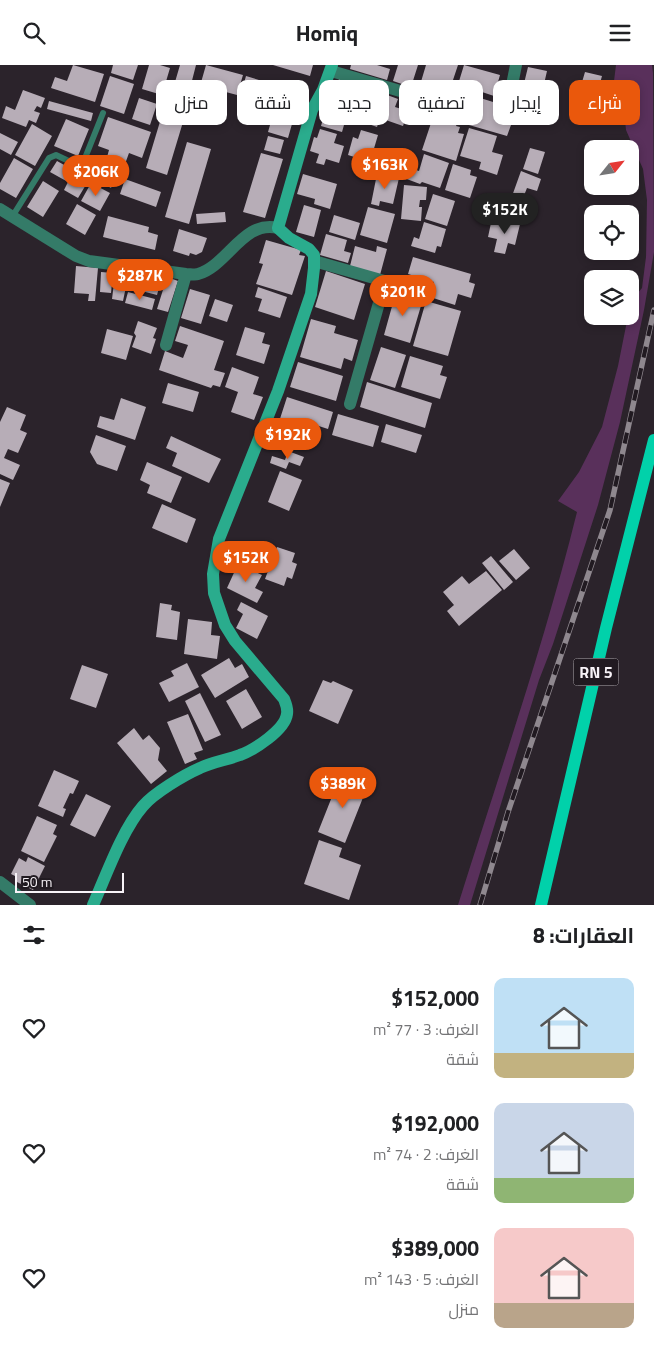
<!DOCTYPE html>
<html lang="ar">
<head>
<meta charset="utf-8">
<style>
  body { margin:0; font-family:"Titillium Web",Cairo,sans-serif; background:#f6f6f6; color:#202124; direction:rtl; height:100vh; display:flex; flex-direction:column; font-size:19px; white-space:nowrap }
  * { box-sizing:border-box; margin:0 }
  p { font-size:16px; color:#757577 }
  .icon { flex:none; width:28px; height:28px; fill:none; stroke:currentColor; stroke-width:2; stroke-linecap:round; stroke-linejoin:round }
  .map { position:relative; height:840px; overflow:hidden; direction:ltr }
  .panel { display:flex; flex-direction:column; background:#fff; flex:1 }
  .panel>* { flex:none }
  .banner { position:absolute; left:15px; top:15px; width:625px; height:45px; direction:rtl; display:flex; gap:10px }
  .needle { width:32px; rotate:60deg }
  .tools { position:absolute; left:584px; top:75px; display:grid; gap:10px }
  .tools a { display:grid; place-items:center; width:55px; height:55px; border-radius:10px; background:#fff; box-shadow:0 2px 8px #0003; font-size:25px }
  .scale { position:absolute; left:15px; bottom:12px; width:109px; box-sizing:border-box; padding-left:5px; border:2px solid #f7f2f7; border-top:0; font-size:14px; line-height:18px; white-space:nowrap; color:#f7f2f7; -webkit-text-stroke:4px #211a21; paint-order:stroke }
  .price { position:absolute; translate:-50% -42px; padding:0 11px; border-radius:18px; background:#ea580c; color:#fff; font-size:16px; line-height:32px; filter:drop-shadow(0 1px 2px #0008) }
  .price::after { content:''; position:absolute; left:50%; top:30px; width:15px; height:11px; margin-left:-8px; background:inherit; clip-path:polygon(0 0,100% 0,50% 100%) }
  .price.selected { background:#222; color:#fff }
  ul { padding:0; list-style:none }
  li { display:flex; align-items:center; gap:15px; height:125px; padding:0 20px }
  li span { display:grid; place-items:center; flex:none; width:140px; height:100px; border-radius:10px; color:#555 }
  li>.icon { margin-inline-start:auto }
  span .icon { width:60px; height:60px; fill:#fffc; stroke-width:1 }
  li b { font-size:21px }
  h2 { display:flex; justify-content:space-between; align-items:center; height:60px; padding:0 20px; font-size:21px }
  .tag { padding:0 18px; border-radius:10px; background:#fff; box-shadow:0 2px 8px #0003; font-size:18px; line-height:45px }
  .tag.selected { background:#ea580c; color:#fff }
  header { display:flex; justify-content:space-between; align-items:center; height:65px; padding:0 20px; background:#fff; font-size:22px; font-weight:700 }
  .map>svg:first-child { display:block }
</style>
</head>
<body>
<header><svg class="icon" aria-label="menu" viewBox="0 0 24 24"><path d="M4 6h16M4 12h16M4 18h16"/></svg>Homiq<svg class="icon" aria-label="search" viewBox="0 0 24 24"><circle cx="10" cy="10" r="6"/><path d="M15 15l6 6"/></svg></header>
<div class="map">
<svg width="654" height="840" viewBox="0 0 654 840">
  <rect width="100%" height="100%" fill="#2b232b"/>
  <path fill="#59305b" d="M616,0H652L653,8L654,187L644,245L620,357L598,440L553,579L539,615L470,840H458C499,709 544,580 577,447L558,436L579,407L602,362L618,301L628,251H630L631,236L642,223L646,192L647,135L643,104L626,65L624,46V31L615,27L614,16Z"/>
  <path fill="#b7adb7" d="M73,0L104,9L95,37L51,23L55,12L67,16Z
    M113,0H138L133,15L111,8Z
    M149,0H160L170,3L162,30L142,24Z
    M180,0H196L186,39L170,34Z
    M206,0L243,10L237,30L211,23L209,31L198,28Z
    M273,0H313L310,11Z
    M351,0H377L390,4L387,15L350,4Z
    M398,0H418L411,22L393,16Z
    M426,0H458L450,24L442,22L440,27L420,20Z
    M464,0L500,10L494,31L476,25L473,32L456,26Z
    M528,2L547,6L542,28L547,29L543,45L519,39Z
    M585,7L602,11L597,29L580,24Z
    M110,11L134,19L124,49L100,41Z
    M246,11L282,22L276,43L240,32Z
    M339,14L368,23L360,51L344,46L348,34L334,30Z
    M371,24L398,34L395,42L408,46L403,61L380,53L377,62L360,56Z
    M23,25L45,33L41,43L37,41L34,46L40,48L36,58L29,55L26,62L2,53L6,41L15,45Z
    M451,29L472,35L467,54L446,49Z
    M477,32L506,41L501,57L511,60L507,71L469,60Z
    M139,33L157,39L150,60L132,54Z
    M49,36L93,48L91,56L47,44Z
    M606,36L619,39L614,60L601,57Z
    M165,40L186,47L167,110L146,103Z
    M274,46L294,52L288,73L268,67Z
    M325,47L346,53L342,67L321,61Z
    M434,49L458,56L456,61L460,62L458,68L464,69L456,96L422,85Z
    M108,52L151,67L142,93L129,88L125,99L107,92L109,85L98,81Z
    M66,54L89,64L78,91L54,81Z
    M32,59L52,71L35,101L15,90Z
    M469,63L497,71L492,87L503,90L497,110L479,104L481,97L460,91Z
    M320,64L337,69L334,78L344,81L339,98L326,94L324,100L316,98L319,89L310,86L314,72L317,73Z
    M361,65L378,70L370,97L348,90L353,72L358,74Z
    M0,68L18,77L11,90L0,84Z
    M268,71L284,75L280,89L264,85Z
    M187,77L211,84L189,159L165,152Z
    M530,83L545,87L538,109L523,104Z
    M261,88L283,94L265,153L243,147Z
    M424,89L449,98L440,123L422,117L420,119L404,113L408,102L419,106Z
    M14,93L33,104L16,133L0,124V118Z
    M57,96L75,106L73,111L87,118L78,133L64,125L68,117L50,107Z
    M92,96L117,110L111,123L85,109Z
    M453,99L471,105L470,110L477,112L470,133L445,125Z
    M521,106L541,114L537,126L527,123L521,138L511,134Z
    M303,109L337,119L330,144L314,139L315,134L297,129Z
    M377,109L399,113L393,139L380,136L379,141L371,139Z
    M125,114L161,127L156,142L120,129Z
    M43,116L59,126L43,152L27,142Z
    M91,118L110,128L100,146L81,136Z
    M404,120L427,122L426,135H420L419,142H422L421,156L401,154Z
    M433,129L455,136L447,161L425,154Z
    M77,139L96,150L85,170L66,159Z
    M304,140L321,145L314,172L296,167Z
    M368,142L395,149L387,178L360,170Z
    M225,147L226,157L197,159L196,149Z
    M334,150L360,158L355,175L329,167Z
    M108,151L149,162L148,167L158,170L155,185L103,172Z
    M509,152L521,155L515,180L508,178L505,189L494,187L497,174L488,172L491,158L507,162Z
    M424,157L446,164L441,182L437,181L435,188L411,181L414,172L419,174Z
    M179,164L207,173L202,187L196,190L190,188L189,191L173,186Z
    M326,169L347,175L344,186L351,188L348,198L320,190Z
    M266,175L301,185L299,190L305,191L292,230L256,219L263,199L259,198Z
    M355,181L376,187L377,181L387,184L380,210L350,201Z
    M413,192L471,209L469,217L475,219L471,233L458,229L455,240L430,232L434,217L408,209Z
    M76,201L98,203L95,236H88L89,229L74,228Z
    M326,206L365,219L354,255L315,242Z
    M101,207L113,208L111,228L100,227Z
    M115,210L128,212L123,236L112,234Z
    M133,212L160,219L157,230L130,223Z
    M167,212L178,216L168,247L157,244Z
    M258,222L287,232L280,253L258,246L262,234L255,232Z
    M190,224L210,230L201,259L181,253Z
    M128,227L155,234L152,245L125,238Z
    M396,227L423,234L410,278L384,270Z
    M215,234L233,240L227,257L209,251Z
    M426,236L461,246L448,291L413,281Z
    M311,254L336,261L334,268L358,275L352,296L344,293L341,304L300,292Z
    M138,256L157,263L153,273L156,274L151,289L132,282L136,271L134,268Z
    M180,261L224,276L214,305L225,308L220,322L213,320L211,323L159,305L165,286L183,293L188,280L175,276Z
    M245,262L265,268L262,278L270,280L264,299L236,290Z
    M107,264L133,271L126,295L101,288Z
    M381,282L406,290L395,323L370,315Z
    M410,291L443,301L440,310L447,312L440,334L401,322Z
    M298,297L343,311L336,336L290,322Z
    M232,302L259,312L253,329L263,332L254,355L231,347L238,327L225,322Z
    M367,317L432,338L425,363L360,342Z
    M168,318L199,327L193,347L162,338Z
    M287,332L333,347L328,364L300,355L297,366L278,360Z
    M121,333L146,342L135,375L97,362L100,351L114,355Z
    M7,342L26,350L20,365L27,368L18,388L8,384L4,393L20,400L13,415L0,409V357Z
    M338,349L379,361L373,382L332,370Z
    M386,359L422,370L416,388L381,377Z
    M96,370L126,381L117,406L97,399L90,387Z
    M171,371L221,394L209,418L172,401L177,388L166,383Z
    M288,386L304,392L300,401L289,397L286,404L270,398L272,391L285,395Z
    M147,397L182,412L171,438L147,428L150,420L140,415Z
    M280,406L302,415L289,446L268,437Z
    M0,414L10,418L0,442Z
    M162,439L196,454L187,478L152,463Z
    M277,482L295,488L292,497L297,499L292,514L287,512L284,521L265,514Z
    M514,484L530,503L516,515L499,496Z
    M491,491L513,517L504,525L482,498Z
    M238,499L262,510L255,523L263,527L257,538L227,523Z
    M486,506L502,525L459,561L447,546L454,540L443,527L462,511L469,519Z
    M241,537L268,551L257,574L236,563L243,549L237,545Z
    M160,538L172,540L171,545L180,547L177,575L156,572Z
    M188,554L212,557L211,570L220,571L217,594L184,589Z
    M229,593L235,603L242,599L249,612L215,633L201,610Z
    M187,598L199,622L169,637L159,618L174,611L171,606Z
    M82,600L108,609L96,643L70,634Z
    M323,615L331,618L333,616L353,625L338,659L309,646Z
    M246,624L262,652L242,664L226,636Z
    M200,628L221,670L205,677L185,636Z
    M188,649L203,685L194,688L197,694L185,699L167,657Z
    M134,663L143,675L149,670L160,683L158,695L167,706L151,719L117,678Z
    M54,705L79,716L73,729L70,728L63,743L66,744L63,752L38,741Z
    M341,709L368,720L345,778L318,767Z
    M86,729L111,741L95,772L70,760Z
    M37,751L57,760L53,769L57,771L44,797L21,786Z
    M319,775L342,783L339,792L361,800L349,835L304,819Z
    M28,792L45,801L33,825L15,816L17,812L11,809L19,793L26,797Z"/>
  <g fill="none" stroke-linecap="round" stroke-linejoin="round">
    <path stroke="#347b68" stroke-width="6" d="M12,152L49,93L56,90L77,100L83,98L103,48"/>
    <path stroke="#347b68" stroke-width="12" d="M331,6L414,30
      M510,30L516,0
      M0,144L76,191L89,196L186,209C190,209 195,210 198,209C227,201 244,154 278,163
      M314,196L423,227
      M166,280L186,209
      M350,339L385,217
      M0,817L30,840"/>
    <path stroke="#2aac8d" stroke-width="12" d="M93,840C106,811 122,765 143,741C154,728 184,710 200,703C212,697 227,695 240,690C254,685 285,665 287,649C288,643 286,639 284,634L235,576L225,560L214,528L213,509L219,474L278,326L311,229L314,203V190L309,184L289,173L278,163L312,45L323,25L332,0"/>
    <path stroke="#01d1aa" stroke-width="12" d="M541,840L606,563L654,375"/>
    <defs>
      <path id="rail" d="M480,840L508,747L610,445L654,245"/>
    </defs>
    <use href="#rail" stroke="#8f888f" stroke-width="5.5"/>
    <use href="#rail" stroke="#211a21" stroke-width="4" stroke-dasharray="11" stroke-linecap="butt"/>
  </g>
  <g text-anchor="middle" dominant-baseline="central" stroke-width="5" stroke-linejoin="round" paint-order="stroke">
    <rect fill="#211a21" stroke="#b7b1b7" stroke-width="1" x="573.5" y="593.5" width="45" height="27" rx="4"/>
    <g font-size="16" font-weight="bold" fill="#f7f2f7">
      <text x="596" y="607">RN 5</text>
    </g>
  </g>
</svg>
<div class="tools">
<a><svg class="needle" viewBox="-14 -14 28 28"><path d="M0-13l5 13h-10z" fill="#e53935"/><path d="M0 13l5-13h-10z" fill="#757577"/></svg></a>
<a><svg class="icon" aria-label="locate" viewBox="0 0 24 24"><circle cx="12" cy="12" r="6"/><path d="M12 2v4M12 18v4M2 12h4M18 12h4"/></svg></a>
<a><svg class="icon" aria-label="layers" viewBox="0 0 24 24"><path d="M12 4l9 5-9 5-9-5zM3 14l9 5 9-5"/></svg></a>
</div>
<div class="scale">50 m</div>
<b class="price" style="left:385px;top:125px">$163K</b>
<b class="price" style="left:96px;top:132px">$206K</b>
<b class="price selected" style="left:505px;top:170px">$152K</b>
<b class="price" style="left:140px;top:236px">$287K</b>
<b class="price" style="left:403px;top:252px">$201K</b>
<b class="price" style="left:288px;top:395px">$192K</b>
<b class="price" style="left:246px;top:518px">$152K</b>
<b class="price" style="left:343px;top:744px">$389K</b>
<div class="banner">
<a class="tag selected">شراء</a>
<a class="tag">إيجار</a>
<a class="tag">تصفية</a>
<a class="tag">جديد</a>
<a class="tag">شقة</a>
<a class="tag">منزل</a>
</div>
</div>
<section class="panel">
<h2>العقارات: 8<svg class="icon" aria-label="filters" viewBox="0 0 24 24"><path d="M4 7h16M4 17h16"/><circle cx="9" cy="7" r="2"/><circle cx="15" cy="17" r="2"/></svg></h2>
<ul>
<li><span style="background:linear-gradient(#bfe0f5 75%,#c2b280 0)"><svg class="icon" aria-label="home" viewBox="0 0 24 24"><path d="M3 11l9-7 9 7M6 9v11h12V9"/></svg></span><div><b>$152,000</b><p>الغرف: 3 · 77 m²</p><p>شقة</p></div><svg class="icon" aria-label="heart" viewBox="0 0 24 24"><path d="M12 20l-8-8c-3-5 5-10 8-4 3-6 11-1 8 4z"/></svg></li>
<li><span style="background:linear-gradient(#c9d6e8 75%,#8fb573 0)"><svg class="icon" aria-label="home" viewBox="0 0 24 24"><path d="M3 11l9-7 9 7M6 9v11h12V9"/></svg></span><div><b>$192,000</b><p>الغرف: 2 · 74 m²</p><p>شقة</p></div><svg class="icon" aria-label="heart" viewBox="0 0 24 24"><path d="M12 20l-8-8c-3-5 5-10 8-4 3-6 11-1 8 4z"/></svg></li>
<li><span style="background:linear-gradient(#f6c9c9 75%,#b9a48a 0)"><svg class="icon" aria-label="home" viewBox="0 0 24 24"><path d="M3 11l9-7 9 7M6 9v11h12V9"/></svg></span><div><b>$389,000</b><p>الغرف: 5 · 143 m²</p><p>منزل</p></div><svg class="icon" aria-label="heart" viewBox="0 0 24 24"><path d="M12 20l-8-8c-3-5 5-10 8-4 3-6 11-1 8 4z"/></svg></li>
</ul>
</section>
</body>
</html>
